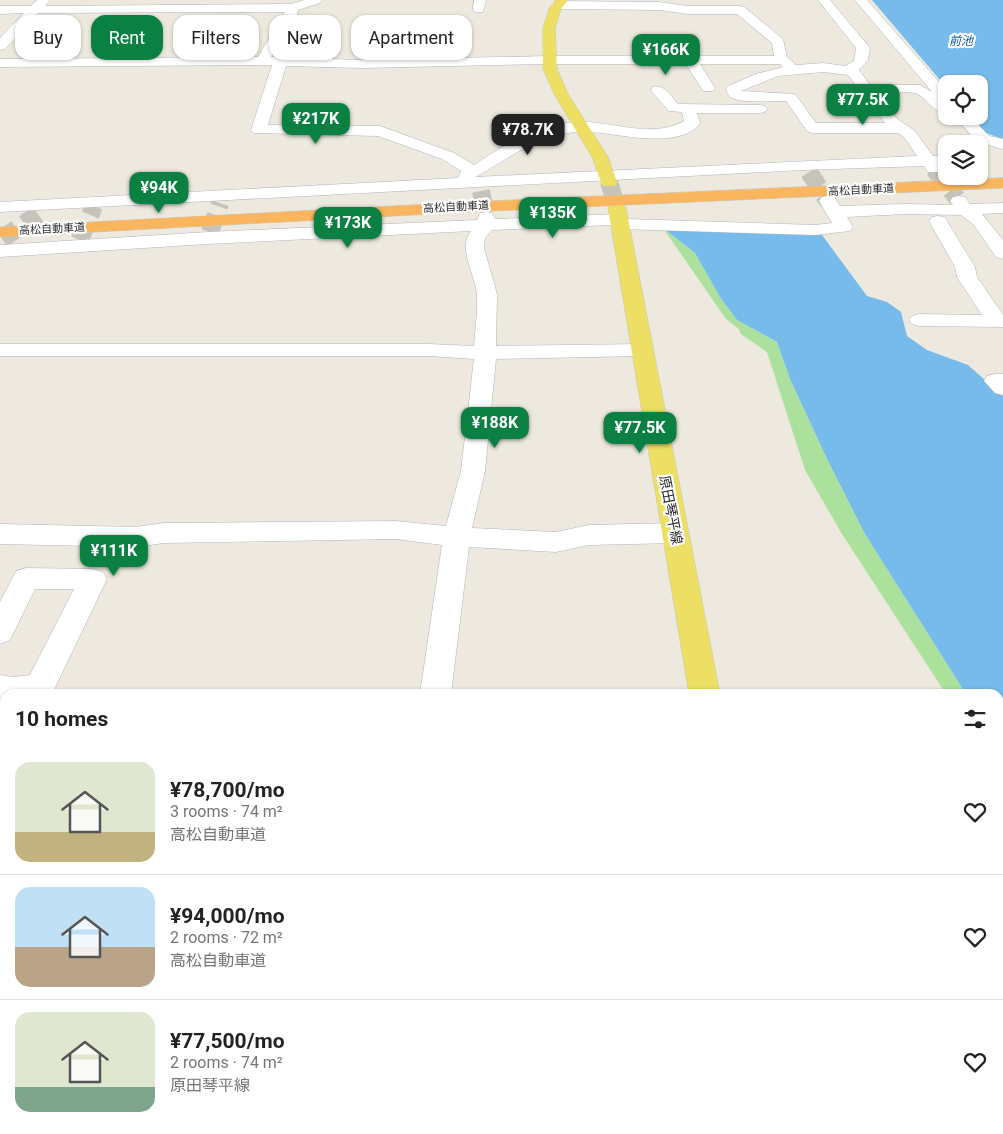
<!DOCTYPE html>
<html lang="en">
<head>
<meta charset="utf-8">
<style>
  body { margin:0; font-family:Roboto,"Noto Sans JP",sans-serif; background:#f2f2f2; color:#222; height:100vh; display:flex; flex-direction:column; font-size:19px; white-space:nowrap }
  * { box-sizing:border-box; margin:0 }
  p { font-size:16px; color:#767676 }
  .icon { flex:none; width:28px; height:28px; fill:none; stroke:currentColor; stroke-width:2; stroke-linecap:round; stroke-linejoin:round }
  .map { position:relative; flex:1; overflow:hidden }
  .details { position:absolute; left:0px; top:689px; width:1004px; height:446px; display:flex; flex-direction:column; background:#fff; border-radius:15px 15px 0 0; box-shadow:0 1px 4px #0004 }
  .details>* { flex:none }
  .hud { position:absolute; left:15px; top:15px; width:500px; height:45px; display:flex; gap:10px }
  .fabs { position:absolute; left:938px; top:75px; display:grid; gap:10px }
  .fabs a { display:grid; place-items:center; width:50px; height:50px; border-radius:10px; background:#fff; box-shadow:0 1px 4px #0004; font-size:25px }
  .price { position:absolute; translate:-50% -42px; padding:0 11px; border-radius:10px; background:#0b8043; color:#fff; font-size:16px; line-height:32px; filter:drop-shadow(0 1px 2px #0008) }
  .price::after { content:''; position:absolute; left:50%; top:30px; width:15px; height:11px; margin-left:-8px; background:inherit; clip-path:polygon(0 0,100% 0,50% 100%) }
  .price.current { background:#222; color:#fff }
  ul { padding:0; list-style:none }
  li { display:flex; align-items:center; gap:15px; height:125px; padding:0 15px }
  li+li { border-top:1px solid #e0e0e0 }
  li span { display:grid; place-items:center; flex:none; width:140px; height:100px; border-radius:15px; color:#555 }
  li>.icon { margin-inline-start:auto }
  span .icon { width:60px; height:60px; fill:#fffc; stroke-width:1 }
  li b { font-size:21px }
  h2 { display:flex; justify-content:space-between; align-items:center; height:60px; padding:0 15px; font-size:21px }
  .tag { padding:0 18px; border-radius:15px; background:#fff; box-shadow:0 1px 4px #0004; font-size:18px; line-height:45px }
  .tag.current { background:#0b8043; color:#fff }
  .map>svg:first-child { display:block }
</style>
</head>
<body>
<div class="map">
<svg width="1003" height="1134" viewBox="0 0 1003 1134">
  <rect width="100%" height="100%" fill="#ede9de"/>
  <path fill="#abe19d" d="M663,228L695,253L720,297L737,320L777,342L790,379L827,459L865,534L966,694H946L842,534L805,470L767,352L741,334L739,329L726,319Z"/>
  <path fill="#76bbeb" d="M872,0H1003V139L986,133L971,116H979V84H946V87Z
    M663,228L822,235L867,296L887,302L901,312L907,336L927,350L968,365L1003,396V747L999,742V694H966L865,534L827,459L790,379L777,342L737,320L720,297L695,253Z"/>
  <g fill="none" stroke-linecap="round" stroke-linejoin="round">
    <path stroke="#c6c3ba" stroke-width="18" stroke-dasharray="18 9" stroke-linecap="butt" d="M934,169L957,198
      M809,172L828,201
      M481,191L486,217
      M210,232L220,203
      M2,239L38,214
      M80,240L94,206"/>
    <path stroke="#c6c3ba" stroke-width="18" stroke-dasharray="18 9" stroke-linecap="butt" d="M609,182L617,208"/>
    <defs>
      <path id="minor" d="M37,0H50L45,6L291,4L304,0H322L320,3L298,10L297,15L271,57L362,60L549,56H774L772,43L737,14H688L659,10L557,9L551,5L557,1L659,2L688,6H740L744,7L783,39L787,57L796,65L823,63L845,66L854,61L856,48L818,0H830L870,48L868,60L859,70L870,85H920L932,92L855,0H867L946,90V110C932,114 928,98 917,94C909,90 886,93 877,93L896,118L915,131L933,156L946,155V165H940L942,169L940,172H928L924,166L803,170L0,212V202L458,178L461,171L442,159L378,136L254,133L251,130L272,65L0,67V59L258,57L285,12L38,13L5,49L0,50V38L24,13L0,14V6H31ZM545,64H686L703,91H713L715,88L700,64H780L783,67L756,74L728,86L726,89C727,91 728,95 729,96C737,104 774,101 786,101L807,131L812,133H898L904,137L917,156L475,177C511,157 546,129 590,132C617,133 680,151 700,123L697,113H760L765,112L767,109L765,106L760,105L678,104C671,96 665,84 653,87L651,90L653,93L669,111L682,112L684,121C649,140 612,120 575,122C538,125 504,145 474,165L454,153L380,126L268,125L286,66L362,68ZM823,72L848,75L885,123H816L795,94L741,91L778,76Z
        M474,0H486L483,12H475L473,9Z
        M954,116H970L989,136L1003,139V149L977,142Z
        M828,196L834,197L840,206L905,204L953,205L950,201L953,197L959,196L965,197L970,204L1003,203V213L982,214L1003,240V259L996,257L974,225L961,215L905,214L847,217L853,227L850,231L815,235L619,229L613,228L610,225L492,230L485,238L484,248L497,294L496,346L643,344L651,345L654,350L651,355L643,356L496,359L485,471L472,528L556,532L589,525L676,523L685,526L689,533L685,540L676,543L589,545L556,552L469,547L451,694H420L442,545L396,539L164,543L136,547L0,544V524L136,527L164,523L396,521L446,526L461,471L474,359L429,356H0V344H429L474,346C475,329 478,312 477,295C476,276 457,248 471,231L208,244L0,257V245L208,232L477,220L480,213L486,212L492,213L495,219L618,214L624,215L627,219L815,225L832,223L819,201L822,197Z
        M938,216L944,217L947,221L975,267L977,277L1003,315V327L919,326L912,324L909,320L912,316L919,314L982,315L957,277L955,267L929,221L932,217Z
        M995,374H1003V395L995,393L984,381L987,376Z
        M26,568L93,569L103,572L107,579L52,694H5V727L0,728V675L13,677L30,675L74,589H35L10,640L0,644V602L16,571Z"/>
      <path id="major" d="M556,0H568L561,9L555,28L557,69L568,94L608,157L617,182L615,186H603L601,182L592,157L554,94L543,69V28L549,9Z
        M617,203L623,204L626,208L720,694H689L608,208L611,204Z
        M0,833H5V867H0Z
        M999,890H1003V926H999Z
        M740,1130H784L785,1134H741Z"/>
      <path id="highway" d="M1003,178V188L469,212L0,237V227L469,202Z"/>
    </defs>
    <use href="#minor" stroke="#b2b3bf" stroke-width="1"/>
    <use href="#major" stroke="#c8c8c8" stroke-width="1"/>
    <use href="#highway" stroke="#c8c8c8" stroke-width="1"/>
    <use href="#minor" fill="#fff" fill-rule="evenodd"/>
    <use href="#major" fill="#ecdf64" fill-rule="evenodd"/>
    <use href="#highway" fill="#f9b65e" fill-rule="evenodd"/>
  </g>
  <g text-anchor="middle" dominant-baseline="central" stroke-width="4.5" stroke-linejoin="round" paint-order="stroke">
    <g font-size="11" fill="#2c2c2c" stroke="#fff">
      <text transform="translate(861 190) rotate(-3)">高松自動車道</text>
      <text transform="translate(456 207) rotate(-3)">高松自動車道</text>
      <text transform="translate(52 229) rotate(-3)">高松自動車道</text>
    </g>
    <g font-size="12" font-style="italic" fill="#125899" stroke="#fff">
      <text x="961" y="41">前池</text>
    </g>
    <g font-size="14" fill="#2c2c2c" stroke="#fff">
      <text transform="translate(671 510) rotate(79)">原田琴平線</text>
    </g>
  </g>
</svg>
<div class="fabs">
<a><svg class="icon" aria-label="locate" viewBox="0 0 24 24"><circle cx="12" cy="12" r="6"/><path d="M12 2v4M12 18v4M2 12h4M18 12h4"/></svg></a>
<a><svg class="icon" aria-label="layers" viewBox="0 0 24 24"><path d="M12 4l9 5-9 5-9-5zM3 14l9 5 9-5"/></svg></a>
</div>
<b class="price" style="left:666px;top:76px">¥166K</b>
<b class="price" style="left:863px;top:126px">¥77.5K</b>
<b class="price" style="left:316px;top:145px">¥217K</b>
<b class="price current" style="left:528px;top:156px">¥78.7K</b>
<b class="price" style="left:159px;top:214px">¥94K</b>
<b class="price" style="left:553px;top:239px">¥135K</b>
<b class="price" style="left:348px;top:249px">¥173K</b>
<b class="price" style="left:495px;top:449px">¥188K</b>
<b class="price" style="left:640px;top:454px">¥77.5K</b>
<b class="price" style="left:114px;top:577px">¥111K</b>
<div class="hud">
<a class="tag">Buy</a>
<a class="tag current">Rent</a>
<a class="tag">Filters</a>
<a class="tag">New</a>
<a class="tag">Apartment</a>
</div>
<section class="details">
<h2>10 homes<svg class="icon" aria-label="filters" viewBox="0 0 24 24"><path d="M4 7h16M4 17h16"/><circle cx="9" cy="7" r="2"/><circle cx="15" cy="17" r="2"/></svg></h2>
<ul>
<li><span style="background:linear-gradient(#dfe7d0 70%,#c2b280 0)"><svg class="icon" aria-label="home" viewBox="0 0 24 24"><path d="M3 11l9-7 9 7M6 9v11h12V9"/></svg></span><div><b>¥78,700/mo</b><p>3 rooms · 74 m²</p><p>高松自動車道</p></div><svg class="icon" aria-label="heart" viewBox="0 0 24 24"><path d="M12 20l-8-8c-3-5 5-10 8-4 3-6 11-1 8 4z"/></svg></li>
<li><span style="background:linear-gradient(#bfe0f5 60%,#b9a48a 0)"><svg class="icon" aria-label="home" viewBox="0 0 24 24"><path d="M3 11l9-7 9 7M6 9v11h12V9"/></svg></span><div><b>¥94,000/mo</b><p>2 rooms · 72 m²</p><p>高松自動車道</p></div><svg class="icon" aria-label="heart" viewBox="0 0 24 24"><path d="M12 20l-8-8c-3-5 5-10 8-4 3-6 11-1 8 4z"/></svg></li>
<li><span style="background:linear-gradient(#dfe7d0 75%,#7fa58c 0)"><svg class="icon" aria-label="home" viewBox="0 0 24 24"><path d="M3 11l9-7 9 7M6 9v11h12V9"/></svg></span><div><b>¥77,500/mo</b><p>2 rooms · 74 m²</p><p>原田琴平線</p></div><svg class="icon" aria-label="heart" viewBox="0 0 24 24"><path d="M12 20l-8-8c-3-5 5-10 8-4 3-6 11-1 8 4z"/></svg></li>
</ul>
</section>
</div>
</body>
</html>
